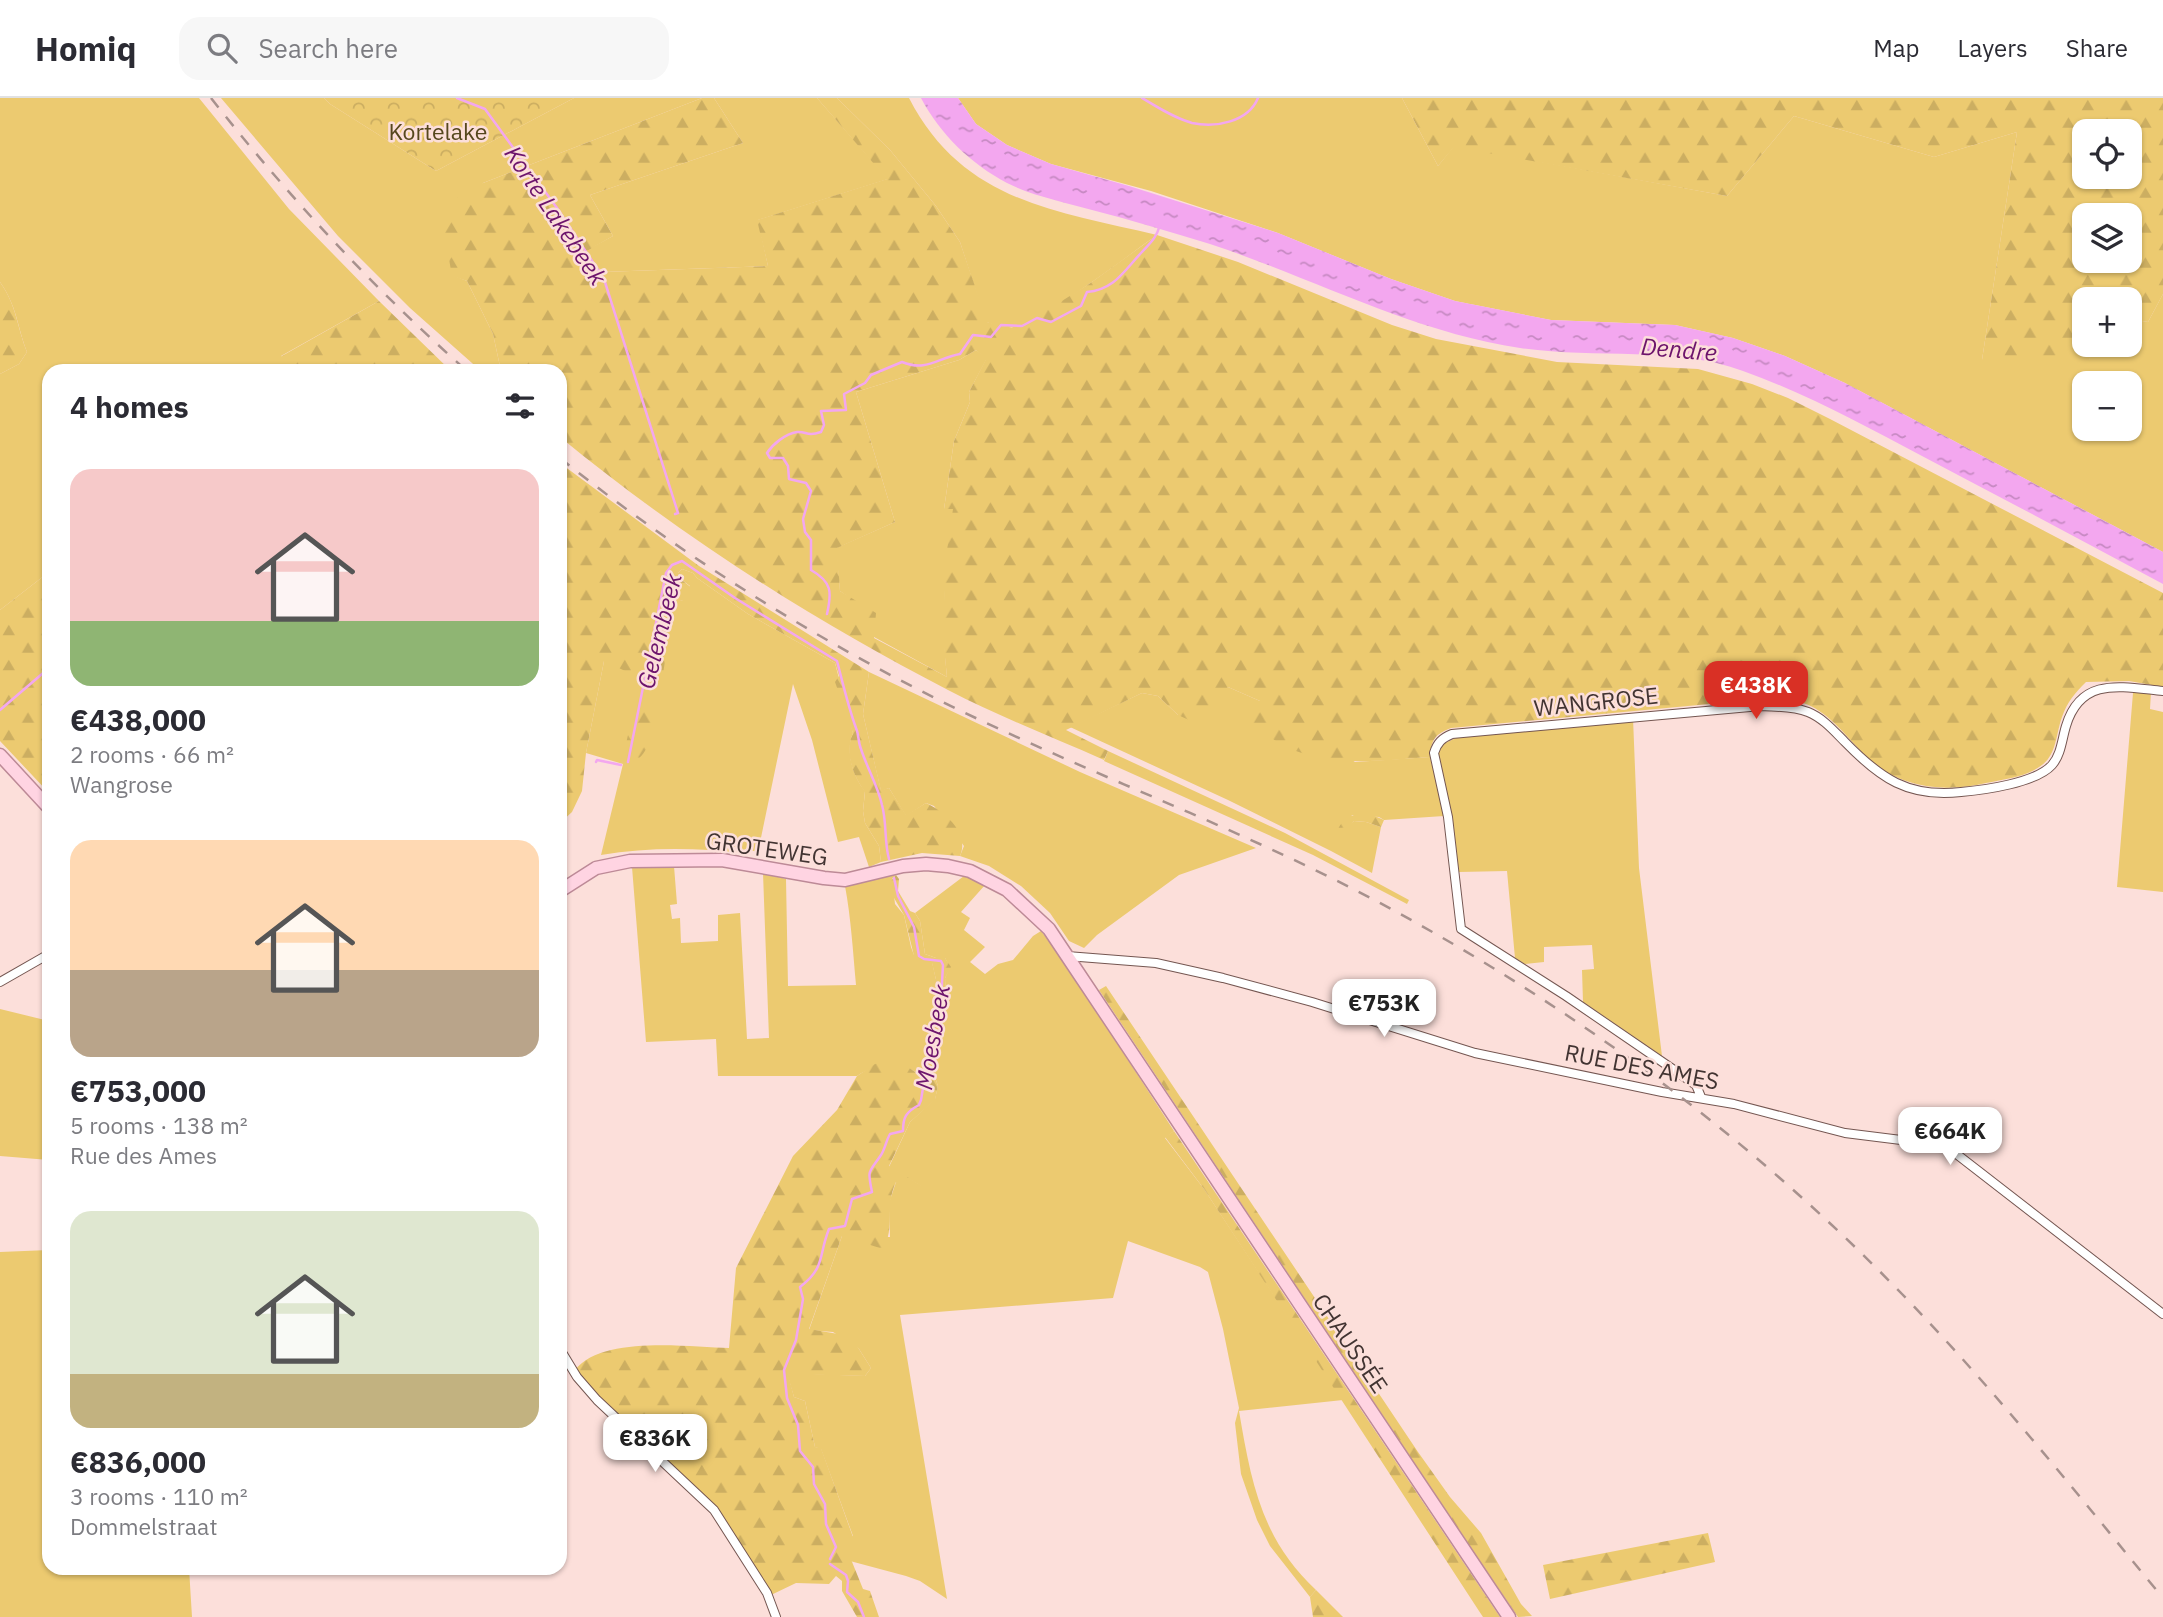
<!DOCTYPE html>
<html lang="en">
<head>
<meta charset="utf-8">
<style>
  body { margin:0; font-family:"IBM Plex Sans",sans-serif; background:#f7f7f7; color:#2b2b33; height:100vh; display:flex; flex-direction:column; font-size:26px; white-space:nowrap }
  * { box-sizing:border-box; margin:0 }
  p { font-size:23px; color:#7c7c81 }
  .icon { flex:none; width:38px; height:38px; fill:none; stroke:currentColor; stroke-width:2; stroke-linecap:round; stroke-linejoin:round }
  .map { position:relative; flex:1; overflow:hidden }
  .sheet { position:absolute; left:42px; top:266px; width:525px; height:1211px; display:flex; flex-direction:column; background:#fff; border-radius:21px; box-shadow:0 2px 5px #0004 }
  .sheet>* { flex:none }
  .fabs { position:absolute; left:2072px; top:21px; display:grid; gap:14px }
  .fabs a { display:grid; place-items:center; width:70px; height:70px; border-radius:14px; background:#fff; box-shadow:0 2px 5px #0004; font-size:35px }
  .price { position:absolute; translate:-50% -60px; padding:0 16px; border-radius:14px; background:#fff; color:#222; font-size:23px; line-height:46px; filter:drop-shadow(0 2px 4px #0008) }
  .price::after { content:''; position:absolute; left:50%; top:42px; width:21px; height:16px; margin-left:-10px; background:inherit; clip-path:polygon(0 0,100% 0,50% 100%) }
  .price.current { background:#d93025; color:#fff }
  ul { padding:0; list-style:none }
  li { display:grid; align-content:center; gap:14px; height:371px; padding:0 28px }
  li span { display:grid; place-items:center; height:217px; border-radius:21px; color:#555 }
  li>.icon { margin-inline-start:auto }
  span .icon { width:126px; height:126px; fill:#fffc; stroke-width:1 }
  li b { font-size:30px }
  h2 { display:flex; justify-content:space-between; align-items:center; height:84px; padding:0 28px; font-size:30px }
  header { display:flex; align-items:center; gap:42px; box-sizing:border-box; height:98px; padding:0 35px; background:#fff; border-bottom:2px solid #e1e1e2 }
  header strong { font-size:33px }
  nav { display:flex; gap:38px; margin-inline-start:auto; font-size:24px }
  .search { width:490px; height:63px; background:#f7f7f7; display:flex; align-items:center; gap:18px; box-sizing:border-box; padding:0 24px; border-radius:21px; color:#7c7c81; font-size:26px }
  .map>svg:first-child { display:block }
</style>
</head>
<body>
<header>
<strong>Homiq</strong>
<div class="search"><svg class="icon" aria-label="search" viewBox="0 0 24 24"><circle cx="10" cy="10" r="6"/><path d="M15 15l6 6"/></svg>Search here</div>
<nav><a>Map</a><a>Layers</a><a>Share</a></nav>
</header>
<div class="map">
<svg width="2163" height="1519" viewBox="0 0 2163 1519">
  <defs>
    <pattern id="forest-firs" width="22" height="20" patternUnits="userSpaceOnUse" patternTransform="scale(1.75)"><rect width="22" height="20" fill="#ecca70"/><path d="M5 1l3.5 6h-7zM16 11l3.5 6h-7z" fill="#ccae61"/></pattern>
    <pattern id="park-crowns" width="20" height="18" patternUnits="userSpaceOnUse" patternTransform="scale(1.75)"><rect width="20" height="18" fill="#ecca70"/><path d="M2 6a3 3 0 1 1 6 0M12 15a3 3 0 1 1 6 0" fill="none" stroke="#ccae61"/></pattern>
    <pattern id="water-ripples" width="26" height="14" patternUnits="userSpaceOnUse" patternTransform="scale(1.75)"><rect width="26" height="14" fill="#f3a7ef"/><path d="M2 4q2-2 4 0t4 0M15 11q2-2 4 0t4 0" fill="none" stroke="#c689c2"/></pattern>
  </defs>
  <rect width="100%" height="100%" fill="#fcdfda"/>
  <path fill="#ecca70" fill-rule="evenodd" d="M0,0H199L289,111L379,203L281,258L286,273H49V474L0,512V276L19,266L27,254C17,228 17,208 0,184Z
    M221,0H324L330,6L436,73L574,0H702L483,85L452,177L467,183L493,236L501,273H481L410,210L338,138Z
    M714,0H817L888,81L758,122L768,168L602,174L585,153L613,138L590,97L743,45Z
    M837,0H909C962,103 1054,113 1157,137C1130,156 1036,229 1008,230C1001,230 993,226 986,224L960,144L936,108L890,52Z
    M958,0H1402L1438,68L1454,48L1727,98L1794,18L1934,59L2017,34L1982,262H2089L2094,247H2130V221L2148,224L2163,196V454L1845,285L1785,258L1733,240L1675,227L1551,222L1455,203L1391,181L1278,135L1151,93L1051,66L1007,47L976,26ZM2084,285H2130V331H2084Z
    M976,252L987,260L969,294L970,304L954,343L944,411H954C945,467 941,522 947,579L874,539L854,503L840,493L836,450L895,424L856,294L959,262Z
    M682,471L693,475L697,480L748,516L835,565L853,635C845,653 853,679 865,693L863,713L865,725L879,748L881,764L869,769L859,739L838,744L812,642L793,586L758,754L745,751L743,755C697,750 648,749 601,757L623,666L586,655L604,563L674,500L683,503L690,488L678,479V475Z
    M869,574L1080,674L1256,750L1179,777L1097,837L1084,850L1069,843L1050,815L1021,788L989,768L960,758L964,748L934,708L926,705L906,718L889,690L881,693L863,616Z
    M1228,589L1260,603L1355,664L1430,659L1444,718L1384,722L1379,719L1352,717L1346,731L1354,723L1366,724L1381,729L1372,775L1331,753L1228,702L1070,629L1142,595L1158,598L1178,617Z
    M2151,594L2150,611L2163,614V794L2117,789L2133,595Z
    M1633,620L1639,770L1662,958L1583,904L1582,872L1594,871L1592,847L1544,849V864L1525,866L1515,860L1507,773L1459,774L1451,716L1438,655L1443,646L1456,640Z
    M1108,653L1285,735L1409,802L1407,806L1313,757L1104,663Z
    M674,768L677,806L670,807L672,821L680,820L681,845L718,843V817L740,815L747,941L769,940L763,775L786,781L788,888L856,887C853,854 851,820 845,788L896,777L892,781L895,806L904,817L911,849L914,857L925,866L932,864L937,886V905L931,925L930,957L926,976H918C897,960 878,964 857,978H718L716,941L646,944L632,769Z
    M964,778L985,787L961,814L970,820L964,832L985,849L970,864L985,876L998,866L1013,862L1033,838L1041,833L1060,857L1174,1033L1165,1040L1204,1091L1343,1302L1239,1313C1251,1383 1261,1441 1316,1492L1310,1499L1270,1448L1257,1422L1241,1376L1235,1325L1239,1310L1223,1231L1208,1174L1200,1169L1128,1143L1113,1200L900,1217L947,1501L920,1483L906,1478L850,1463L843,1443L853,1438L821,1351L815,1349L805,1303L794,1299L787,1275L865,1278L871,1270L859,1251L833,1234L809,1232L842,1138L890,1139L889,1105L896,1084L921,1088L889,1069L910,1024L935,1001L938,988L935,979L936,953L946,907L945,880L950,869L945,860H936L925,856L920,823L915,815Z
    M0,911L49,923V1062L0,1058Z
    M49,1152V1470H189L192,1519H0V1154Z"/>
  <path fill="url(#forest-firs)" fill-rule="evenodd" d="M702,0H714L743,45L590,97L613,138L585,154L602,174L768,168L757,122L887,81L817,0H837L890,52L936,108L960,144L987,224L1011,230L1041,216L1089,186L1157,137L1238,164L1392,227L1436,241L1557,264L1698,271L1752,286L1788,300L1830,321L2163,495V589L2129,583L2086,584C2075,595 2067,604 2062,619C2056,635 2057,656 2042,667C2027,679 2004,681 1986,685C1944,695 1898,690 1866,658C1847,640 1831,616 1806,606C1796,602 1785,601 1774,600L1451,630C1435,636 1431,642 1430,659C1386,662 1339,669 1296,653C1280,647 1264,635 1249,626L1260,603L1228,589L1202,628L1178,617L1158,598L1142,595L1066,632L1108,653L1104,662C1052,639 998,618 948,592C812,522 678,436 560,339V273H501L493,236L467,183L452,178L440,110L483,85ZM976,252L986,261L969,294L970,304L954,343L944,411H953L945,466L943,540L947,579L874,540L876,515L840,493L837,450L895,424L856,294L959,262Z
    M1402,0H2163V196L2148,224L2130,221V201H2084V247H2094L2089,263L1982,262L2017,34L1934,59L1794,18L1727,98L1454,49L1438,68ZM2084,33H2130V79H2084ZM2084,117H2130V163H2084Z
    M0,184C17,208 17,229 27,254L19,266L0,276Z
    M379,203L451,273H286L280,259Z
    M560,365L699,468L869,574L863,616L881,692L889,690L906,717L926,705C945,714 970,735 960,758L922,755L881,764L879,748L865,725L863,713L865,694C853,678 844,654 853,635L835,584L839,578L835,565L748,516L697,480L693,475L682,471L678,475V479L697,494L692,505L674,501L661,590L604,563L586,655L582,693L572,714L560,725V658L564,652L560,649Z
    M49,474V695L0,643V512Z
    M636,603L657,609C653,624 652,650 639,660L624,654Z
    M1365,714L1384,722L1381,729L1366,724L1354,723L1344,736L1337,734C1342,720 1351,717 1365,714Z
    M896,777L899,781L898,793L910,813L915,815L920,823L925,856L936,860H945L951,869L945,880L946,907L936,953L935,979L938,988L935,1002L910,1024L889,1068L922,1088L918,1098L896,1084C884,1109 896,1129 883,1151L842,1138L809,1231L844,1237L859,1251L871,1270L865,1278L788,1276L794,1299L805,1303L815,1349L821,1350L853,1439L844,1444L863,1491L870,1493L879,1519H857L842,1493V1483L836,1478L829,1486L796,1485L771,1497L732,1435L609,1311L575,1272C602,1237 689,1249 729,1250L736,1170L793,1058L837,1012L857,978L875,966L890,962L899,963L918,976H926L930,957L931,925L937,905V886L932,865L925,867L914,858L904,817L887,788Z
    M1106,888L1418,1354L1450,1399L1481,1435L1521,1506L1532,1518L1518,1519L1485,1471L1099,892Z
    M1174,1033L1500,1519H1483L1479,1513L1204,1091L1165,1039Z
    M1708,1435L1715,1464L1550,1501L1543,1467Z
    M1316,1492L1343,1519H1313L1310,1499Z"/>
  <path fill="url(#park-crowns)" d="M324,0H574L436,73L330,6Z"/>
  <path fill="url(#water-ripples)" d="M921,0H958L976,26L1007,47L1051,66L1129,88L1278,135L1391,181L1455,203L1551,222L1675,227L1733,240L1785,258L1845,285L2163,454V486C2083,443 2002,400 1922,358C1863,327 1805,295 1743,273C1675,248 1592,261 1520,250C1412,234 1313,180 1210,146C1170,134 1131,122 1092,112C1064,104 1033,98 1007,85C971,66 940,36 921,0Z"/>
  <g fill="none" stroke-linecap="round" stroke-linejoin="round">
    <path stroke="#f3a7ef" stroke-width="2.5" d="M457,0L485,11L557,110L604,181L678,415L675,416
      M1142,0C1157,9 1174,20 1192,25C1216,30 1248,24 1258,0
      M827,516C832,494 832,484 811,472V442L805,434L803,421L811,393L806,385L789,381L788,368L783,360H770L767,355C773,346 785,336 797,334C807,333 806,339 821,334L824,327L821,313L846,312L844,296L865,285L871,277L902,264C927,274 937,260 960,256L973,237L991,239L1001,227L1022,228L1037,220L1051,224L1081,208L1087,194C1114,192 1124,173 1141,155C1150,145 1156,141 1160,127
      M0,612L49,570
      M596,664L597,662L621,667
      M628,664L666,475L672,467L682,463L735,500L837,563C843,586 848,608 856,630C859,637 858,644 861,651C867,670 878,688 882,707C887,725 884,743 889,761
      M830,1461L836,1449L826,1426L825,1406L814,1386L813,1369L800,1353L798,1327L787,1300L784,1272L796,1242L803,1201L800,1189C826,1169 818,1158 829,1131L845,1128L852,1101L872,1094C867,1070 869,1075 881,1057C885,1051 886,1043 890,1036L903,1033C903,1019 906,1014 919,1007L921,1002L933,929L940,919L943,867L941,863L924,861L919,858L914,829L898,798L894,780
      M830,1466L846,1477L848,1483L847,1494L858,1504L864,1519"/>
    <defs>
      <path id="street" d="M1067,858L1156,865L1223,880L1312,904L1475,955L1662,994L1734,1006L1845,1035L1933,1046L1950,1051L2163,1216
        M0,884L49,856
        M1701,999L1696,987L1566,898L1461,831L1448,719L1434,655C1437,645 1442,640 1452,636L1761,608C1776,609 1793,608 1808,614C1823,620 1834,633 1845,644C1880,680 1908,700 1961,694C1984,692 2036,685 2052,667C2061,657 2062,641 2066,628C2081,578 2122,589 2163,593
        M560,1251L577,1279L597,1302L714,1412L767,1495L776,1519"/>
      <path id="primary" d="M0,657L49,710
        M560,793L596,770L630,763L722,762L824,780L845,782L903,768L926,766L948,768L970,773L1007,792L1049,831L1067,858L1509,1519"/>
    </defs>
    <use href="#street" stroke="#745651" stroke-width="10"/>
    <use href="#primary" stroke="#bd8a97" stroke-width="15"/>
    <use href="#street" stroke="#fff" stroke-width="8"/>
    <use href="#primary" stroke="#ffd4e2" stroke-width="12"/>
    <path stroke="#a7918d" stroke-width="2.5" stroke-dasharray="12 12" stroke-linecap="butt" d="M211,0C288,98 373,190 467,273
      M560,360C682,458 816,542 957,611C1101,681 1252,735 1393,812C1580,914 1754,1043 1902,1196C1995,1292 2078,1397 2163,1500"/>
  </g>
  <g text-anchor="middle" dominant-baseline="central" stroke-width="5" stroke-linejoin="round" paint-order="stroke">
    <g font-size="23" fill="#56471d" stroke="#fcdfda">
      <text x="438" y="33">Kortelake</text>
    </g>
    <g font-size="23" fill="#423432" stroke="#fcdfda">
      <text transform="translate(1596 603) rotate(-6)">WANGROSE</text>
      <text transform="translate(767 750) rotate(8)">GROTEWEG</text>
      <text transform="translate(1642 968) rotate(11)">RUE DES AMES</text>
      <text transform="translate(1351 1245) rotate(56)">CHAUSSÉE</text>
    </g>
    <g font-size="24" font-style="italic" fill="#6d146c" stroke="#fcdfda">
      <text transform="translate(556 117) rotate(56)">Korte Lakebeek</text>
      <text transform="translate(1679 251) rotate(5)">Dendre</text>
      <text transform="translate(659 533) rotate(-76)">Gelembeek</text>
      <text transform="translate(932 939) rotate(-80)">Moesbeek</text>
    </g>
  </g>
</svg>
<div class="fabs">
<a><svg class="icon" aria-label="locate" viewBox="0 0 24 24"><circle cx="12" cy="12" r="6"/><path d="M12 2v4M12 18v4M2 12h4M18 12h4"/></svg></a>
<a><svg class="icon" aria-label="layers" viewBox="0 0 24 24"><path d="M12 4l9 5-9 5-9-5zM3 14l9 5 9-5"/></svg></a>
<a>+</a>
<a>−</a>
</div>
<b class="price current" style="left:1756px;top:623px">€438K</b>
<b class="price" style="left:1384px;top:941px">€753K</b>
<b class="price" style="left:1950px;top:1069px">€664K</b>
<b class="price" style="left:655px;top:1376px">€836K</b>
<section class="sheet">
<h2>4 homes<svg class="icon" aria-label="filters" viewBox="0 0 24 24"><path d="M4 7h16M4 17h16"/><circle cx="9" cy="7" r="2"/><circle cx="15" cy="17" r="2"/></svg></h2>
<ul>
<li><span style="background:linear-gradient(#f6c9c9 70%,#8fb573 0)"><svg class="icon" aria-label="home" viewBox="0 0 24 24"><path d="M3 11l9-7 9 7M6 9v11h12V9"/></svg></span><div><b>€438,000</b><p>2 rooms · 66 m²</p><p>Wangrose</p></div></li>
<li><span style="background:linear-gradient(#ffd9b3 60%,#b9a48a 0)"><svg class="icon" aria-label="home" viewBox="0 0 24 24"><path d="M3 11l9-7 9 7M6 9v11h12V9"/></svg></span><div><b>€753,000</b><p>5 rooms · 138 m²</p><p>Rue des Ames</p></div></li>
<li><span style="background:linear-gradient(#dfe7d0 75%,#c2b280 0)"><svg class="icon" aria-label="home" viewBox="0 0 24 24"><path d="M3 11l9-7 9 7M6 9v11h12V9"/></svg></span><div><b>€836,000</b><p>3 rooms · 110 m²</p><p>Dommelstraat</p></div></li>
</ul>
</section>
</div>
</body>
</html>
